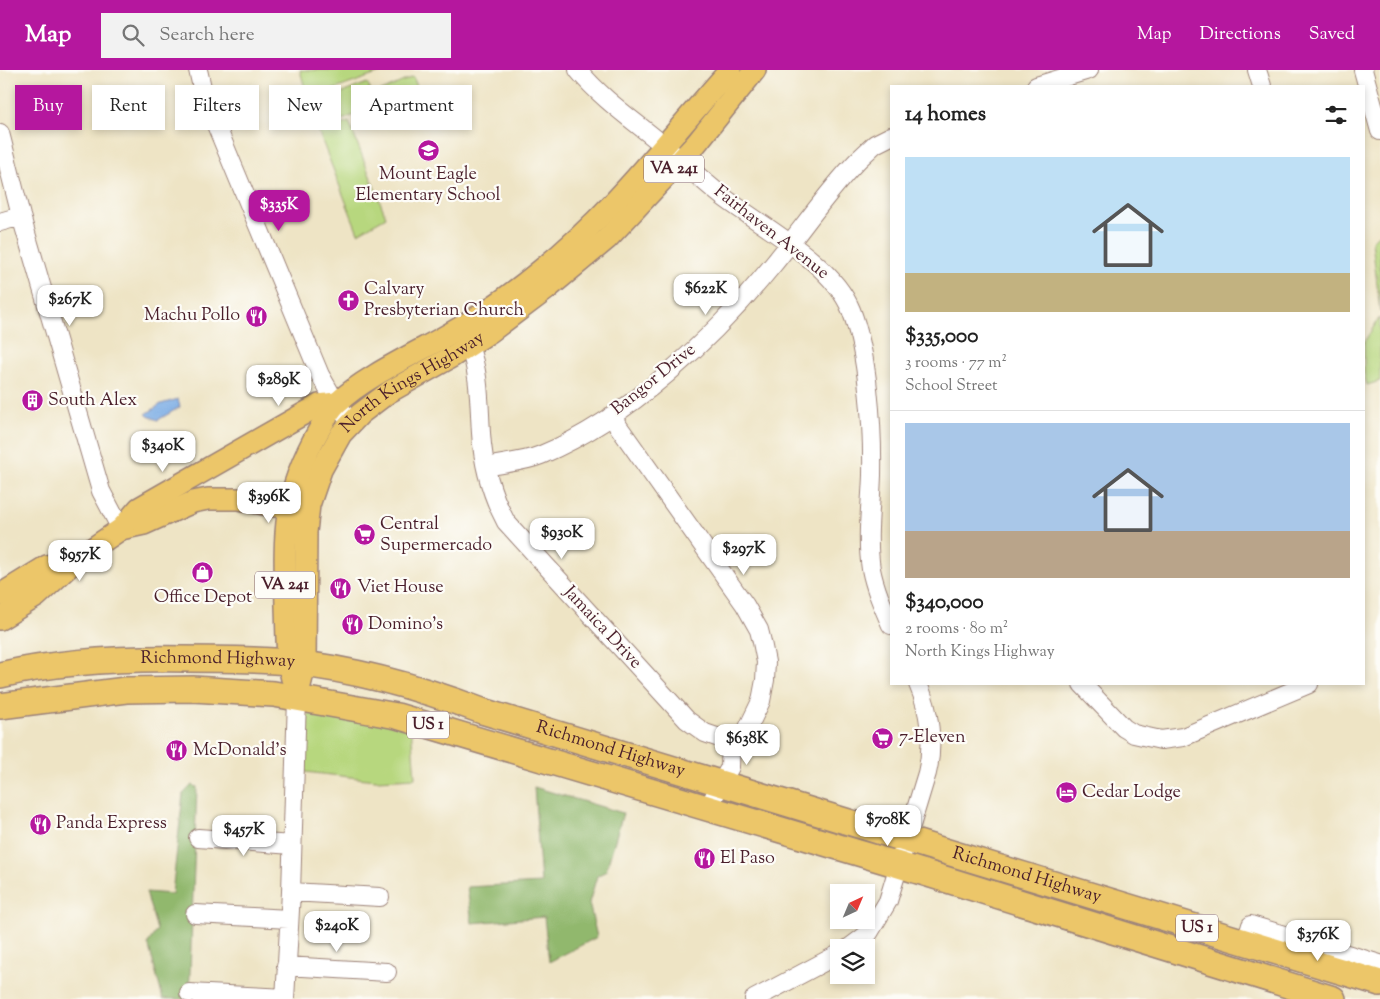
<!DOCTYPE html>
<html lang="en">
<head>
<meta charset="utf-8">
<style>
  body { margin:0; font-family:"Sorts Mill Goudy",serif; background:#f2f2f2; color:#222; height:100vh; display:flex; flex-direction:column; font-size:19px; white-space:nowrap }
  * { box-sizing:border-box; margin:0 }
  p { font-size:16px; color:#767676 }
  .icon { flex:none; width:28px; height:28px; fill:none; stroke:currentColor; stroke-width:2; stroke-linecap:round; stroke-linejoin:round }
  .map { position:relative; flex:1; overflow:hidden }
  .panel { position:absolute; left:890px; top:15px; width:475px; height:600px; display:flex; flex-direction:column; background:#fff; border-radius:0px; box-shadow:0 2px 8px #0003 }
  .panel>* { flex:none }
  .top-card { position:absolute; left:15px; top:15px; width:475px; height:45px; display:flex; gap:10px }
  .needle { width:32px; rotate:44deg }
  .buttons { position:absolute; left:830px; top:814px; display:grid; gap:10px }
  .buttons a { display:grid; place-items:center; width:45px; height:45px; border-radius:0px; background:#fff; box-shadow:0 2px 8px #0003; font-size:25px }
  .price { position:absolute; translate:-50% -42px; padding:0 11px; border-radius:10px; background:#fff; color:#222; font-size:16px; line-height:32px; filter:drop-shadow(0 1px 2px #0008) }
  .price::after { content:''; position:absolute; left:50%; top:30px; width:15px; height:11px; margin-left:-8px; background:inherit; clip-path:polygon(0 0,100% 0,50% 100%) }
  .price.active { background:#b5179e; color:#fff }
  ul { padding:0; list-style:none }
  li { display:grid; align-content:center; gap:10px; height:265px; padding:0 15px }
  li+li { border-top:1px solid #e0e0e0 }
  li span { display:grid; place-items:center; height:155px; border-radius:0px; color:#555 }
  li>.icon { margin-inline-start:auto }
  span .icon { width:90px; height:90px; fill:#fffc; stroke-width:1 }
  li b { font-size:21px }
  h2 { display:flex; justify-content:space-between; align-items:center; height:60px; padding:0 15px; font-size:21px }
  .chip { padding:0 18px; border-radius:0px; background:#fff; box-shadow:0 2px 8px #0003; font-size:18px; line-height:45px }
  .chip.active { background:#b5179e; color:#fff }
  header { display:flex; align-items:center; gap:30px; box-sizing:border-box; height:70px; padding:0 25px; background:#b5179e; color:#fff }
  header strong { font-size:24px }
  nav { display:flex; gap:28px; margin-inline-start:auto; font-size:18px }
  .search { width:350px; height:45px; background:#f2f2f2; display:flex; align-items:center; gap:12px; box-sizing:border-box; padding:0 18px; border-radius:0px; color:#767676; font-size:19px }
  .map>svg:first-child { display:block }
</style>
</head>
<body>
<header>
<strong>Map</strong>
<div class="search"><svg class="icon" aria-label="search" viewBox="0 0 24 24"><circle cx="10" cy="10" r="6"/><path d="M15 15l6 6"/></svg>Search here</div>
<nav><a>Map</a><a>Directions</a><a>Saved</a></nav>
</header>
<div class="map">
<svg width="1380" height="929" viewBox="0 0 1380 929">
  <rect width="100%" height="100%" fill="#fdfcf7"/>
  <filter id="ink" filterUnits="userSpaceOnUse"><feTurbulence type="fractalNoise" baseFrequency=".02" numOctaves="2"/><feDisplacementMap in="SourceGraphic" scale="10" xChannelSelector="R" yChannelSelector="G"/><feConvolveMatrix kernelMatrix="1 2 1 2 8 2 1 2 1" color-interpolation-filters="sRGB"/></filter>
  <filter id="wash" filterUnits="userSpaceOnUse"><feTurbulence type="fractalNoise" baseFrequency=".0096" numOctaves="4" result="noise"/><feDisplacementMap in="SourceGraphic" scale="20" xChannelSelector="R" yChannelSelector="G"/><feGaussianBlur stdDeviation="1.12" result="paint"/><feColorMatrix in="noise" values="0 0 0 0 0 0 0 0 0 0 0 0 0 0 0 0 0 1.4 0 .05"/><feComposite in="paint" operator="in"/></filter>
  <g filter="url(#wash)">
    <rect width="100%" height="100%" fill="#eee4c5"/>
    <path fill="#b7d77e" stroke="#807b54" d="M300,0H388L327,22L340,55L349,52L386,147L358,163L312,45Z
      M413,7L424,32L388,48L377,23Z
      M367,13L378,35L342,50L332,27Z
      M1380,163V241L1372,171Z
      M1380,247V311L1367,315L1364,303V272Z
      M312,640L411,656L415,708L376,710L305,702L307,648Z"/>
    <path fill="#91b86d" stroke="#6e6c4c" d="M192,715L197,717L189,929H163L148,873L157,860L146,822L172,824L183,724Z
      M534,717L623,743L606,801L597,806L589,833L597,867L549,892L544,847L472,853L467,817L541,813Z"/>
    <path fill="#78aae4" stroke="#616488" d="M178,329L180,337L158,350L148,346L146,344L161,334Z"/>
  </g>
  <g filter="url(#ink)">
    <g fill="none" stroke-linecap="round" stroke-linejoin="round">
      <defs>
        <path id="minor" d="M198,0L204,26L320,305L336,333L351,353
          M578,0C600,27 630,48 657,70C680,89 702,111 726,129C765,158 833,194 851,240C868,283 873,358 872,405C871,436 866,467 871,499C875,519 883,537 891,555
          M1257,0L1262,16
          M1363,0L1380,61
          M1036,16L1089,0
          M0,63L21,146L101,421L121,459
          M0,152L21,146
          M469,276C480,304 479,333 481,363C483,395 491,424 506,452L687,650L705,663L731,672
          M611,346L745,535L759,560L762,572L766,592L765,610L761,631L745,664L731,672
          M486,397C504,393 524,392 541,385C628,349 713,268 772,196C801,161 826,123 858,90L875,74L891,66
          M1082,614L1124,658L1134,664L1161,670L1183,667L1309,614
          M708,738L730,697L731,672
          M198,768L292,775
          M291,822L380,827
          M195,844L289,849
          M1246,872L1251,855L1380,894
          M849,878L869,863L888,831L927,703C934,674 930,641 918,614
          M286,896L387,902
          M189,923L285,928
          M285,929L291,822L297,628
          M754,929L839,884"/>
        <g id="major">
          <path d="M121,459L144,454L193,432L208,429H239L273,436L301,437"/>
          <path d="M0,525L47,496L77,489"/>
          <path d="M0,549L37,526L77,489L121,459L139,438L319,335L336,333"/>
          <path d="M292,609C286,585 287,560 286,536C284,465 282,424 319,360C324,351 330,339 337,333C363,308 412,285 444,267C478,248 511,225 541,200C616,140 667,70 730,0"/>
          <path id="s1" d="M297,628L305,595L306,462L309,435L321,400L341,364L360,344L389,322L453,286L490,262L547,219L607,169L696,74L755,0"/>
        </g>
        <g id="highway">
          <path id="s2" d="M0,605C61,591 123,588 185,589C219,589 253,589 287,592C354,599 419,617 482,641L1380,913"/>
          <path d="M0,636L126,620L193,619L274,624L397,646L899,795L1333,929"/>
        </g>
      </defs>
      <use href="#minor" stroke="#9c8278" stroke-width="20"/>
      <use href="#major" stroke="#9c8278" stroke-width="24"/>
      <use href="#highway" stroke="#9c8278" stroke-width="28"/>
      <use href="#minor" stroke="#fff" stroke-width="18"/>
      <use href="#major" stroke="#ecc669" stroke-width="21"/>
      <use href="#highway" stroke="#ecc669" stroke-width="25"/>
    </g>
  </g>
  <defs>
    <symbol id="school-disc" viewBox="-11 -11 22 22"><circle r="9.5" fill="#b5179e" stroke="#fdfcf7"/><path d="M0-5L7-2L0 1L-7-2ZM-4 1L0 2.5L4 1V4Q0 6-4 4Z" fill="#fff"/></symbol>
    <symbol id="church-disc" viewBox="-11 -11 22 22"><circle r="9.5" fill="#b5179e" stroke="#fdfcf7"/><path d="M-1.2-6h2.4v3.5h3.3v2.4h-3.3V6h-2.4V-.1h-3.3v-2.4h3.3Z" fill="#fff"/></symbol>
    <symbol id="restaurant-disc" viewBox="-11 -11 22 22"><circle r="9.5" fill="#b5179e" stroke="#fdfcf7"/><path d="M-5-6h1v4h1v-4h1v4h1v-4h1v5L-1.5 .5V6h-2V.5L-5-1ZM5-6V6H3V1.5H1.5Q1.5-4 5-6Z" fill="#fff"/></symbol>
    <symbol id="building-disc" viewBox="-11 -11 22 22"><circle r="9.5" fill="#b5179e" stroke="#fdfcf7"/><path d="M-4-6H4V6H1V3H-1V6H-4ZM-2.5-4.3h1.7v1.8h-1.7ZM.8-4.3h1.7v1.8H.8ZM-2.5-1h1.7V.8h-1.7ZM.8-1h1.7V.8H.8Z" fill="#fff"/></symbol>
    <symbol id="supermarket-disc" viewBox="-11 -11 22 22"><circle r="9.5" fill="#b5179e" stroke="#fdfcf7"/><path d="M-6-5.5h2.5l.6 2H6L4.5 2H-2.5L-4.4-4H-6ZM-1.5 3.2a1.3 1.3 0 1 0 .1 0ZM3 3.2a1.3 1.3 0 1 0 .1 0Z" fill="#fff"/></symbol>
    <symbol id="shop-disc" viewBox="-11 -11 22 22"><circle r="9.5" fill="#b5179e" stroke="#fdfcf7"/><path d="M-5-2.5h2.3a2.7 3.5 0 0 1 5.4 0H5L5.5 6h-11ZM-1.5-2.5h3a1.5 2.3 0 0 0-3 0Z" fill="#fff"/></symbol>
    <symbol id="hotel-disc" viewBox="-11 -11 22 22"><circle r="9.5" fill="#b5179e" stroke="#fdfcf7"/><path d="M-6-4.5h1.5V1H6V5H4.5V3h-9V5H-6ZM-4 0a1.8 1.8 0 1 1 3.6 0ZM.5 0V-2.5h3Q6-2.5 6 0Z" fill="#fff"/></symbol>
  </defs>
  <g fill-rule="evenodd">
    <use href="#school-disc" x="416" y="68" width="25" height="25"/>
    <use href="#church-disc" x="336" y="218" width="25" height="25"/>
    <use href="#restaurant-disc" x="244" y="234" width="25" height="25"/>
    <use href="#building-disc" x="20" y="318" width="25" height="25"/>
    <use href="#supermarket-disc" x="352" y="452" width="25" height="25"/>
    <use href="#shop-disc" x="190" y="490" width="25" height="25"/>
    <use href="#restaurant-disc" x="328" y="506" width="25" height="25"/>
    <use href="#restaurant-disc" x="340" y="542" width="25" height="25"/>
    <use href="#supermarket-disc" x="870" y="656" width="25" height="25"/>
    <use href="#restaurant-disc" x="164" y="668" width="25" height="25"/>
    <use href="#hotel-disc" x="1054" y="710" width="25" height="25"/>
    <use href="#restaurant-disc" x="28" y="742" width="25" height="25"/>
    <use href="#restaurant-disc" x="692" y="776" width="25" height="25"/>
  </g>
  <g text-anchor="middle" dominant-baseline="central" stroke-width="4.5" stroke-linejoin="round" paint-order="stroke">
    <g fill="#fdfcf7" stroke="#806168" stroke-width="1">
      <rect x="644" y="85.5" width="60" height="27" rx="4"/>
      <rect x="255" y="501.5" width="60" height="27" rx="4"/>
      <rect x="407" y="641.5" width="42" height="27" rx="4"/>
      <rect x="1176" y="844.5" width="42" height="27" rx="4"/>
    </g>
    <g font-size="16" font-weight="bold" fill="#4a1f2b">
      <text x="674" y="99">VA 241</text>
      <text x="285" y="515">VA 241</text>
      <text x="428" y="655">US 1</text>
      <text x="1197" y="858">US 1</text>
    </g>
    <g font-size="18" fill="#4a1f2b" stroke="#fdfcf7" text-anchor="start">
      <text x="428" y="105" text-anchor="middle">Mount Eagle<tspan x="428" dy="21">Elementary School</tspan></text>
      <text x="364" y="220">Calvary<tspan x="364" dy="21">Presbyterian Church</tspan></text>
      <text x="240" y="246" text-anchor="end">Machu Pollo</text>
      <text x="48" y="331">South Alex</text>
      <text x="380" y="455">Central<tspan x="380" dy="21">Supermercado</tspan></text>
      <text x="357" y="518">Viet House</text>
      <text x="203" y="528" text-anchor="middle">Office Depot</text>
      <text x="368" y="555">Domino's</text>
      <text x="899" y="668">7-Eleven</text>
      <text x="193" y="681">McDonald's</text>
      <text x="1082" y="723">Cedar Lodge</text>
      <text x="56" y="754">Panda Express</text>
      <text x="720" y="789">El Paso</text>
    </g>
    <g font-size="18" fill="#4a1f2b" stroke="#fdfcf7">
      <text transform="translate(771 163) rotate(38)">Fairhaven Avenue</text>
      <text transform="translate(654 310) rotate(-39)">Bangor Drive</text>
      <text stroke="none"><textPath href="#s1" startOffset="361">North Kings Highway</textPath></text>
      <text transform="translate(602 558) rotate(47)">Jamaica Drive</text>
      <text stroke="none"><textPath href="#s2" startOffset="219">Richmond Highway</textPath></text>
      <text stroke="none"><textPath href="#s2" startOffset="624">Richmond Highway</textPath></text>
      <text stroke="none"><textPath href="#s2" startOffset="1059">Richmond Highway</textPath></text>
    </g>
  </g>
</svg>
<div class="buttons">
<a><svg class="needle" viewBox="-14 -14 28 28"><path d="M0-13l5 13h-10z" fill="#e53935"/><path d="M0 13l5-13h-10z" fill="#767676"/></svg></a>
<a><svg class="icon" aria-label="layers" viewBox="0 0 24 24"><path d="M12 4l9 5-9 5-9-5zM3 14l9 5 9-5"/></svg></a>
</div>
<b class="price active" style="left:279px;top:162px">$335K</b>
<b class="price" style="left:706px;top:246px">$622K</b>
<b class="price" style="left:70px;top:257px">$267K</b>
<b class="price" style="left:279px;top:337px">$289K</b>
<b class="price" style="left:163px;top:403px">$340K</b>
<b class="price" style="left:269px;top:454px">$396K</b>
<b class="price" style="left:562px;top:490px">$930K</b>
<b class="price" style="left:744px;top:506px">$297K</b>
<b class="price" style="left:80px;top:512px">$957K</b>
<b class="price" style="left:747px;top:696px">$638K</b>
<b class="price" style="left:888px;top:777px">$708K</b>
<b class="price" style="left:244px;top:787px">$457K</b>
<b class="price" style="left:337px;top:883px">$240K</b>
<b class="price" style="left:1318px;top:892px">$376K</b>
<div class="top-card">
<a class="chip active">Buy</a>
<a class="chip">Rent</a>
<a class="chip">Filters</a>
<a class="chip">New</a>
<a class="chip">Apartment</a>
</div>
<section class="panel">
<h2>14 homes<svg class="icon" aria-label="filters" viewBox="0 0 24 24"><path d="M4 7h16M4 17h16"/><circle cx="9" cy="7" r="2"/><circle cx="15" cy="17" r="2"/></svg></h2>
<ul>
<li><span style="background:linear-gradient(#bfe0f5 75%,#c2b280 0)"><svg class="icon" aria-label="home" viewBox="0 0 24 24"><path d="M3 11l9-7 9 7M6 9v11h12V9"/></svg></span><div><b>$335,000</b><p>3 rooms · 77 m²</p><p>School Street</p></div></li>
<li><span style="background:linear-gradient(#a9c7e8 70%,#b9a48a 0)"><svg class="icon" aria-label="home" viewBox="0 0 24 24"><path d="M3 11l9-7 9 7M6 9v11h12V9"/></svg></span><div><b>$340,000</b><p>2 rooms · 80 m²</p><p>North Kings Highway</p></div></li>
</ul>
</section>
</div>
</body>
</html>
